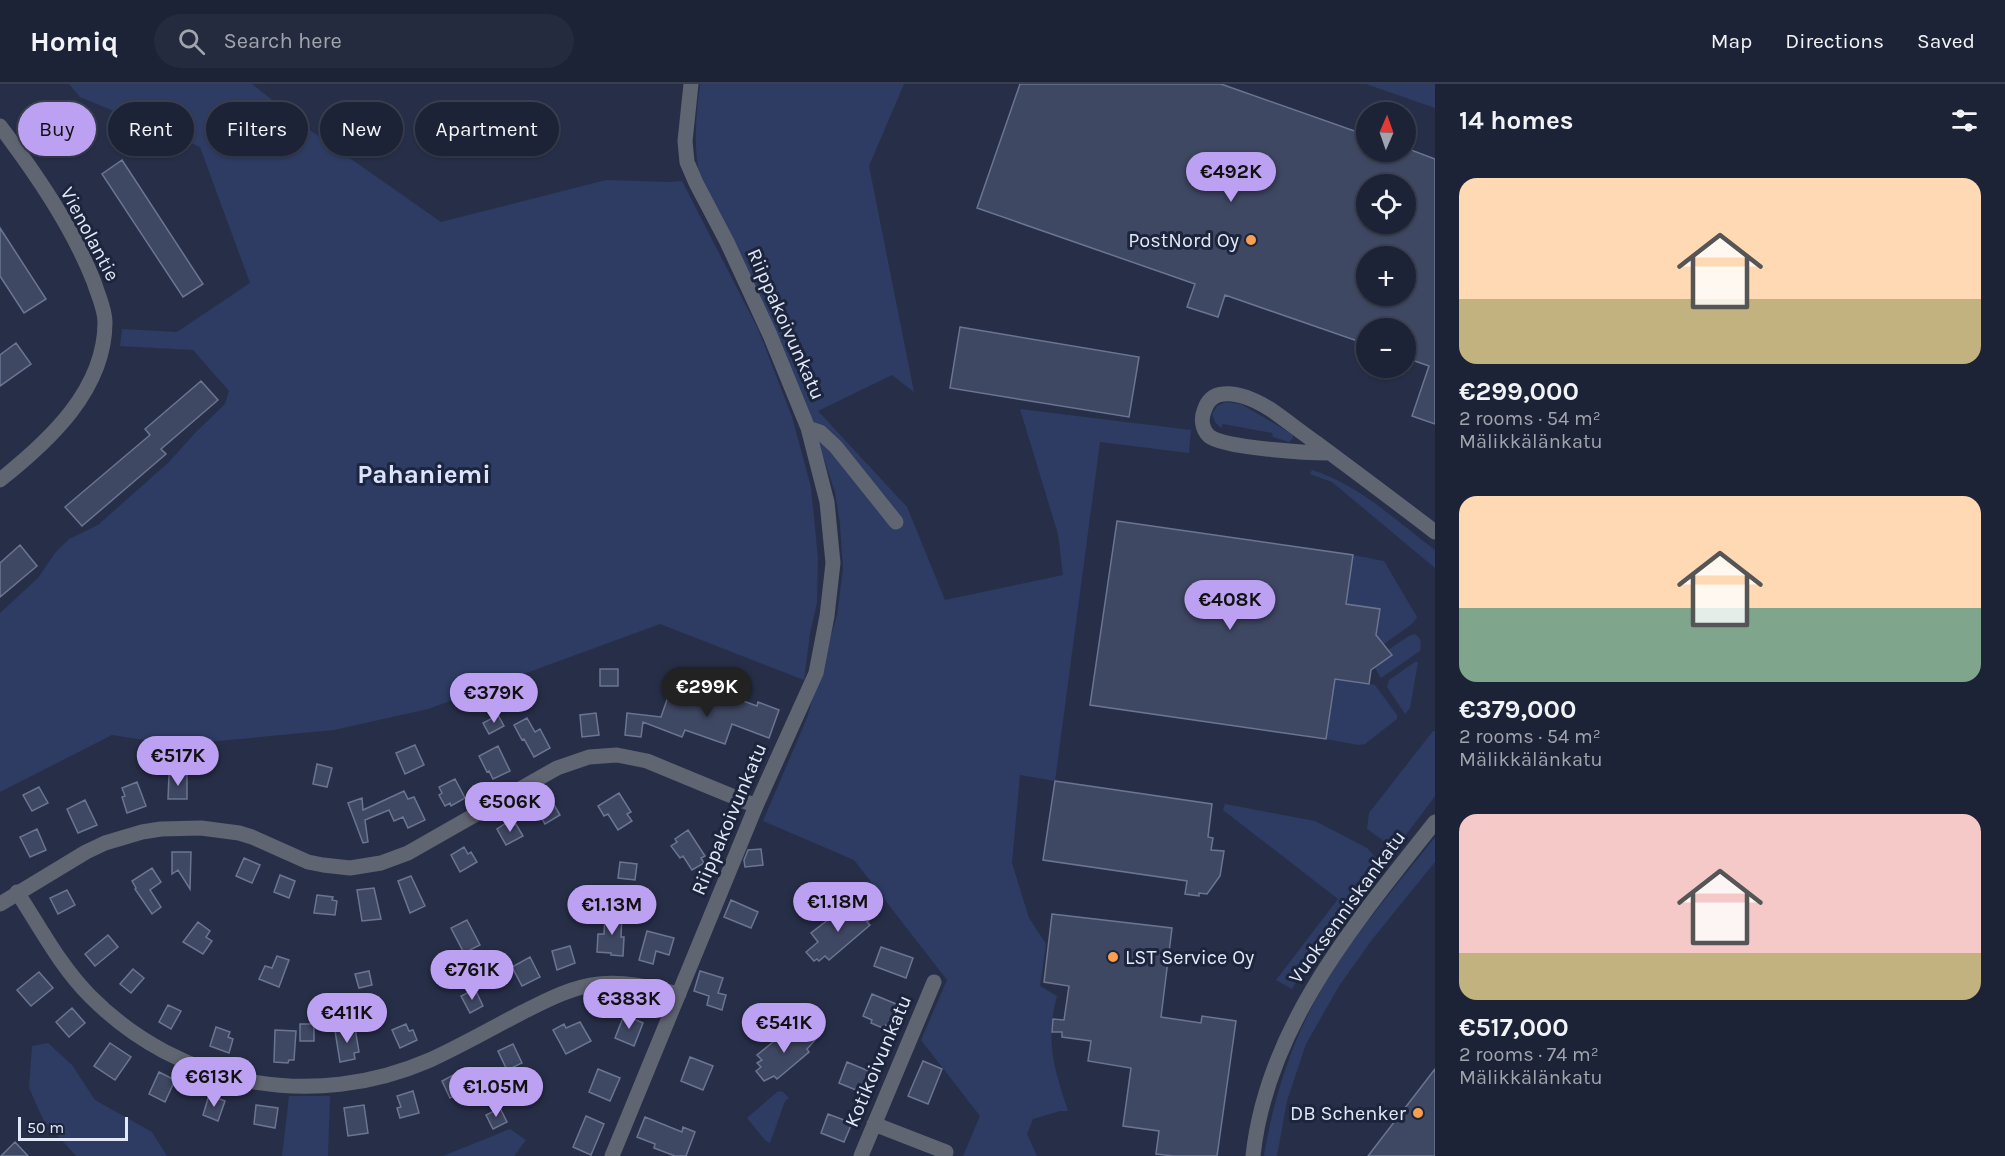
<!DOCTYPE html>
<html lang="en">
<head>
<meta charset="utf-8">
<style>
  body { margin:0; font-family:Karla,sans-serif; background:#252b3e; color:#f1f3f6; height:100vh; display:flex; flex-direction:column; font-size:22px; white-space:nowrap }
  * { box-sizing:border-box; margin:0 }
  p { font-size:20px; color:#a0a4ad }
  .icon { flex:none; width:33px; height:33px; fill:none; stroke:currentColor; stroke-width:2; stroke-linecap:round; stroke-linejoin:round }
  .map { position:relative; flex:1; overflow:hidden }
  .sheet { display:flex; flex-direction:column; background:#1d2336; width:570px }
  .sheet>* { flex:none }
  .hud { position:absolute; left:18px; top:18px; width:570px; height:54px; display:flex; gap:12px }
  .needle { width:39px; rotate:2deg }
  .buttons { position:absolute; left:1356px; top:18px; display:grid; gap:12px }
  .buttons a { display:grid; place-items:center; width:60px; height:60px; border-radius:50%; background:#1d2336; box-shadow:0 2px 4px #0004,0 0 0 2px #3b4051; font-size:30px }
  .scale { position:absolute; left:18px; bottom:15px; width:110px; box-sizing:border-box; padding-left:6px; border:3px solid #e1e8f8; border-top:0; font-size:16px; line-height:21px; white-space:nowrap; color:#e1e8f8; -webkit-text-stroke:4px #1d253d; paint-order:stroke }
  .price { position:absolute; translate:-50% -51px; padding:0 14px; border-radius:21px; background:#bca0f2; color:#111; font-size:20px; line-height:39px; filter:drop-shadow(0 2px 3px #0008) }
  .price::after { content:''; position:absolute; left:50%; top:36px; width:18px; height:14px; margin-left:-9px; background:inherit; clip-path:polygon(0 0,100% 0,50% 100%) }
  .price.current { background:#222; color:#fff }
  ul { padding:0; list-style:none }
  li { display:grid; align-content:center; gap:12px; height:318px; padding:0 24px }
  li span { display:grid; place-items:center; height:186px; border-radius:18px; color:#555 }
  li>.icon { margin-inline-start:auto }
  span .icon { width:108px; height:108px; fill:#fffc; stroke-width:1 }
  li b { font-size:26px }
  h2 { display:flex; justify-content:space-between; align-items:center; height:72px; padding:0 24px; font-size:26px }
  .tag { padding:0 21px; border-radius:27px; background:#1d2336; box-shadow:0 2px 4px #0004,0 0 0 2px #3b4051; font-size:21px; line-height:54px }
  .tag.current { background:#bca0f2; color:#111 }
  header { display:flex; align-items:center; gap:36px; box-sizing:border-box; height:84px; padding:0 30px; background:#1d2336; border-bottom:2px solid #3b4051 }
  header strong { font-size:28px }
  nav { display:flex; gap:33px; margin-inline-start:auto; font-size:21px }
  .search { width:420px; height:54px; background:#252b3e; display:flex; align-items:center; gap:15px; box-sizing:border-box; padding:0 21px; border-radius:33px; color:#a0a4ad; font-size:22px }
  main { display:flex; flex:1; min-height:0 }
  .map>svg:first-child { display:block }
</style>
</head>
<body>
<header>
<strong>Homiq</strong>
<div class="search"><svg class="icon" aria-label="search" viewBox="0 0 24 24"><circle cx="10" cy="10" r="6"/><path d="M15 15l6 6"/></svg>Search here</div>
<nav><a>Map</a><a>Directions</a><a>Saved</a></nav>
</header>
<main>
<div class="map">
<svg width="1435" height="1072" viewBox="0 0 1435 1072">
  <rect width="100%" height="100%" fill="#272f48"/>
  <path fill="#2e3b63" d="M69,0H252L311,47L441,138L606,96L669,98L682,97L758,245L792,333L811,403L818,474L817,519L810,549L804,596L660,540L428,625L334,646L176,661L112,651L0,708V529L38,494L55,469L69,455L98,441L169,378L196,348L225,320L229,307L193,266L120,262L122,245L177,248L250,199L200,63L80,13Z
    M700,0H904L869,82L914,308L892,291L818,327L907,423L945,516L1063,491L1058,450L1020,325L1191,346L1189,369L1100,358L1055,697L1020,691L1012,779L1029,834L1046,860L1040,902L1057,912C1045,957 1054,984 1068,1027H1060L1033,1035L1027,1050L1037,1072H963L980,1032L921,956L947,896L854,776L763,737L807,634L837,531L843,485L840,440L835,408L808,327L700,94C693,62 696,32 700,0Z
    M1366,0H1435V24Z
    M1226,318L1241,320L1292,350L1293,354L1289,358L1273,353L1272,349L1223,340L1221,344L1215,338L1212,330L1217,322Z
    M1312,386C1360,401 1396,437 1435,466V484L1332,398L1310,390Z
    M1353,471L1384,477L1417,533L1412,540L1384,560L1376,551L1380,525L1346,520Z
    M1415,550C1422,555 1421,559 1420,567L1381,594L1375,584L1392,571L1388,566L1409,552Z
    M1415,578H1418L1410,624L1405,630L1387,603L1389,596Z
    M1335,595L1375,601L1397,631V635L1365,660L1358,661L1326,655Z
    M1433,647H1435V712L1400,759L1396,761L1388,760L1367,745L1369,729Z
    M1225,720L1315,737L1367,764L1378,776L1379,782L1348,824L1342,823L1335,829L1336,839L1306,880L1292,905L1276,896L1338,815L1223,726Z
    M1435,753V778L1371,857L1339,902L1306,960L1287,1017L1277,1072H1264C1274,1010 1294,950 1327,896C1358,845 1399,799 1435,753Z
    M48,959L72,981L95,1016L152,1048L167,1072H76L43,1035L29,1004L32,962Z
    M782,1007L789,1014L785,1017L770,1059L765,1056L747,1034L777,1008Z
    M289,1012H330L328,1072H282Z
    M510,1045L526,1056L514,1072H443Z"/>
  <path fill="#080e46" d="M701,584L712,587L713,589L706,601C697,599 689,597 695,586Z"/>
  <path fill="#3f4863" stroke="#6b7592" stroke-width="1.5" fill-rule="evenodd" d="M1020,0H1221L1366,51V68H1406V64L1435,75V340L1412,332L1429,282L1406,274V244H1366V260L1225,211L1218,233L1187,223L1195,200L977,124ZM1366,100H1406V140H1366ZM1366,172H1406V212H1366Z
    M122,76L203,200L183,213L102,90Z
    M0,144L46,215L24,229L0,192Z
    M960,243L1139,273L1129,333L950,304Z
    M16,259L31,280L0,302V271Z
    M201,297L218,316L161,365L166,370L82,442L65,423L150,351L145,345Z
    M1117,437L1353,471L1346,520L1380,525L1376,551L1392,571L1371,586L1369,600L1335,595L1326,655L1090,621Z
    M20,461L37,482L0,513V479Z
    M600,585H618V602H600Z
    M670,607L710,622L716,607L757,622L758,618L779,626L769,654L732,640L725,660L685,646L682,653L643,638L641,653L625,651L627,629L661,633Z
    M596,629L599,651L582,653L580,631Z
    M498,631L504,642L489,650L483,639Z
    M527,634L535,648L540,645L550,664L534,673L524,655L522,656L514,641Z
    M415,661L424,681L405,690L396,669Z
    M498,662L510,687L493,695L489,687L487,688L479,672Z
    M317,680L332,684L327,703L313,700Z
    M169,691H187V715H168Z
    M455,695L465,714L451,722L450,719L445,722L439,711L442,709L439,703Z
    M1055,697L1212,720L1208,753L1213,754L1211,766L1224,767L1220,792L1207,810L1199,809V812L1185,810L1187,797L1043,776Z
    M137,698L146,722L127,729L122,713L125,712L122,704Z
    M39,703L48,719L32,727L23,711Z
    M404,707L408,715L414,713L425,736L408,744L403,733L394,737L389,726L365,736L368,758L363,759L348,719L362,714L363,726Z
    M619,709L631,728L627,730L632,737L618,746L608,730L604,732L598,722Z
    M550,714L560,731L545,740L535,723Z
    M85,716L97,741L78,749L67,725Z
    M509,737L512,742L516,740L523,752L506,761L497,745Z
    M37,745L46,766L30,773L20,753Z
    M688,746L705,772L701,774L704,779L692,786L683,772L680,774L671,762L677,758L675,755Z
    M464,763L468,770L471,768L477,778L460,788L451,771Z
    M761,765L763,781L745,783L744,776L748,766Z
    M172,768H191L190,805L178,786L172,790Z
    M244,774L260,781L252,799L236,792Z
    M620,778L637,780L635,796L618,794Z
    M152,784L161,798L150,806L161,823L152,830L135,805L136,804L132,797Z
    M280,791L295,797L289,814L274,808Z
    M411,792L425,822L410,829L398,797Z
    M374,804L381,835L362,837L357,806Z
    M67,806L75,821L58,830L50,814Z
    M317,811L333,813L332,816L337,817L335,831L314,829Z
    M731,816L758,828L751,844L724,833Z
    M846,822L854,832L864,823L873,833L867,838L870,841L829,876L825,872L819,877L817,875L814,877L806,868L818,858L811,849Z
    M605,829L622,830L621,853H624L623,872L611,871V869L597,868L598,850H604Z
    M1052,830L1172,844L1161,933L1201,939L1202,932L1236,937L1217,1072H1174L1156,1070L1159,1047L1123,1042L1131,984L1088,977L1091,957L1062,953V948H1052L1053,935L1064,936L1069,902L1044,898Z
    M467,836L480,861L464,869L451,844Z
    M198,838L210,847L206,853L212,857L203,870L183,858Z
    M647,847L674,854L669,871L656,867L653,880L639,876Z
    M108,851L118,863L95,882L85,870Z
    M570,862L575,879L557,886L552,867Z
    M881,863L913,874L906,894L874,882Z
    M277,872L289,876L279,903L259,895L265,882L272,884Z
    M530,873L540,893L522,902L512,883Z
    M133,885L144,894L131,909L120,900Z
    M369,887L372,901L359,904L355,890Z
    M700,887L723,894L718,909L726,911L722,926L707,921L709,912L694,907Z
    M39,888L53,904L31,922L17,906Z
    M475,905L483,922L470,929L461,912Z
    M872,910L901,922L892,944L886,941L885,945L871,939L872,936L863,932Z
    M168,921L181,927L171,945L159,938Z
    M72,924L85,939L69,953L56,938Z
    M624,931L643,939L634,962L615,954Z
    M580,938L591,957L566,970L553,946L564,940L566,944Z
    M300,940H314V957H300Z
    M406,940L409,947L413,946L417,956L400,964L392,946Z
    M216,943L230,948L228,953L233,955L229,969L210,962Z
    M355,944L359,968L354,969L355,975L340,978L335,947Z
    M790,944L794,950L798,946L802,951L806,947L815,956L807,965L809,968L777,995L774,992L764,997L756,987L761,983L757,979L762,976L757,971Z
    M275,946L296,947L294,976H289L288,979L274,978Z
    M110,959L131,973L115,996L94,982Z
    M513,960L522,979L507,986L498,967Z
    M690,973L713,982L703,1006L681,997Z
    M923,977L942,985L928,1020L908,1012Z
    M847,978L871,988L863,1009L839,999Z
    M598,985L620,994L610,1017L589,1008Z
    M1435,985V1072H1368Z
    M159,988L175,996L165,1018L149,1010Z
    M455,990L464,1007L450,1014L442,997Z
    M413,1007L419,1029L400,1034L397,1024L401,1023L397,1012Z
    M209,1011L225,1017L218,1037L203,1031Z
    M256,1021L278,1024L275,1044L254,1040Z
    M364,1021L368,1049L348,1052L344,1024Z
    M500,1024L507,1038L493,1045L486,1031Z
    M828,1030L852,1039L844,1058L821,1049Z
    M586,1032L604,1040L591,1071L573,1063Z
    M645,1033L682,1048L683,1043L695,1048L686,1072H675L654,1064L655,1060L637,1053Z
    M15,1058L28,1072H1Z"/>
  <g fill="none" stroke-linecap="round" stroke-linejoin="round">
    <path stroke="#606572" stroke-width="15" d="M0,42C36,90 72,142 94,198C98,211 105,225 105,238C105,306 49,357 0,396
      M808,344L820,348L836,363L896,438
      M1330,369C1308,369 1223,364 1209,352C1202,345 1201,335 1204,327C1207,317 1213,311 1223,310C1239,308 1257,317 1270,325C1286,336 1302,349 1318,360C1357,389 1396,418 1435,448
      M17,808C40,843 60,882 90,912C180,1003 313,1027 430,976C461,962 492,944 523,928C547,916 571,903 599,900C626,897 653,904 679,910
      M0,820L86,768L105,759L142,748L161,745L201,744L239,749L252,753L308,778L323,781L350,784L381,779L408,769L557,684L589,673L617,671L647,677L756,722
      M874,1040L946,1068
      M612,1072L756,722L816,589L827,532L833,479L827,418L808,344L770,251L727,158L696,99L687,78L685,57L691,0
      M861,1072L934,898
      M1253,1072C1267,941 1357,837 1435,738"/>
  </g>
  <g fill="#fa9f4f" stroke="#1d253d" stroke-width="2">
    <circle cx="1251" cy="156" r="6"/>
    <circle cx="1113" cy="873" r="6"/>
    <circle cx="1418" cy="1029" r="6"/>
  </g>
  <g text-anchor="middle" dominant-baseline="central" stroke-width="6" stroke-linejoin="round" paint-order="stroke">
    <g font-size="20" fill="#e1e8f8" stroke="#1d253d">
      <text transform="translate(90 150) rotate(62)">Vienolantie</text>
      <text transform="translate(786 240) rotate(66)">Riippakoivunkatu</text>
      <text transform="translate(729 735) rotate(-67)">Riippakoivunkatu</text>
      <text transform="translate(1347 823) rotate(-54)">Vuoksenniskankatu</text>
      <text transform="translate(878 977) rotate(-67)">Kotikoivunkatu</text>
    </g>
    <g font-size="20" fill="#e1e8f8" stroke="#1d253d" text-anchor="end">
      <text x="1239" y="156">PostNord Oy</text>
      <text x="1125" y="873" text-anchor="start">LST Service Oy</text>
      <text x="1406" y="1029">DB Schenker</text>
    </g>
    <g font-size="26" font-weight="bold" fill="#dae4fe" stroke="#1d253d">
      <text x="424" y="390">Pahaniemi</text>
    </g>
  </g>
</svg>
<div class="buttons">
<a><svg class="needle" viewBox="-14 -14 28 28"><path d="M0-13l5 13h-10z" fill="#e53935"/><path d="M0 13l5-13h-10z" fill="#a0a4ad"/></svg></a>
<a><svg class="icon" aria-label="locate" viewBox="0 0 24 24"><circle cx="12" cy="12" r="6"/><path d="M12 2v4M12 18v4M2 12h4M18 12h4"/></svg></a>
<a>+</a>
<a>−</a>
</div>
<div class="scale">50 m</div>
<b class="price" style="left:1231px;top:119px">€492K</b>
<b class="price" style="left:1230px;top:547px">€408K</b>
<b class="price current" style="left:707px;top:634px">€299K</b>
<b class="price" style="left:494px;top:640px">€379K</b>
<b class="price" style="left:178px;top:703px">€517K</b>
<b class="price" style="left:510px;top:749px">€506K</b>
<b class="price" style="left:838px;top:849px">€1.18M</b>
<b class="price" style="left:612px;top:852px">€1.13M</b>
<b class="price" style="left:472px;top:917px">€761K</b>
<b class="price" style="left:629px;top:946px">€383K</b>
<b class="price" style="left:347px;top:960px">€411K</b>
<b class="price" style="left:784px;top:970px">€541K</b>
<b class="price" style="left:214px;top:1024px">€613K</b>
<b class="price" style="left:496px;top:1034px">€1.05M</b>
<div class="hud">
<a class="tag current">Buy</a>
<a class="tag">Rent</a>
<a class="tag">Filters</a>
<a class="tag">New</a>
<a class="tag">Apartment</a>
</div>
</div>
<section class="sheet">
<h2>14 homes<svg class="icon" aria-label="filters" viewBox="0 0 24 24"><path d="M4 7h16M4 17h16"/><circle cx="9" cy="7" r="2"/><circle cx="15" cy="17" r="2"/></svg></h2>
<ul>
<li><span style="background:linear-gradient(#ffd9b3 65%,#c2b280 0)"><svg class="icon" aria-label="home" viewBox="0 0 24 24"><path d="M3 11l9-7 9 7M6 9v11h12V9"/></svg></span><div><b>€299,000</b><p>2 rooms · 54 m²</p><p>Mälikkälänkatu</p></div></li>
<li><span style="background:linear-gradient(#ffd9b3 60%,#7fa58c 0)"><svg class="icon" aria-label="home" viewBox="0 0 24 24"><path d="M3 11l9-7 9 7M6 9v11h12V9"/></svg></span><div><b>€379,000</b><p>2 rooms · 54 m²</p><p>Mälikkälänkatu</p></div></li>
<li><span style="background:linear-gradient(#f6c9c9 75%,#c2b280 0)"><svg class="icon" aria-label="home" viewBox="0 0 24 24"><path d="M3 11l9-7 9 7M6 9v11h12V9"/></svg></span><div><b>€517,000</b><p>2 rooms · 74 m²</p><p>Mälikkälänkatu</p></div></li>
</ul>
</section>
</main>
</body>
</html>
